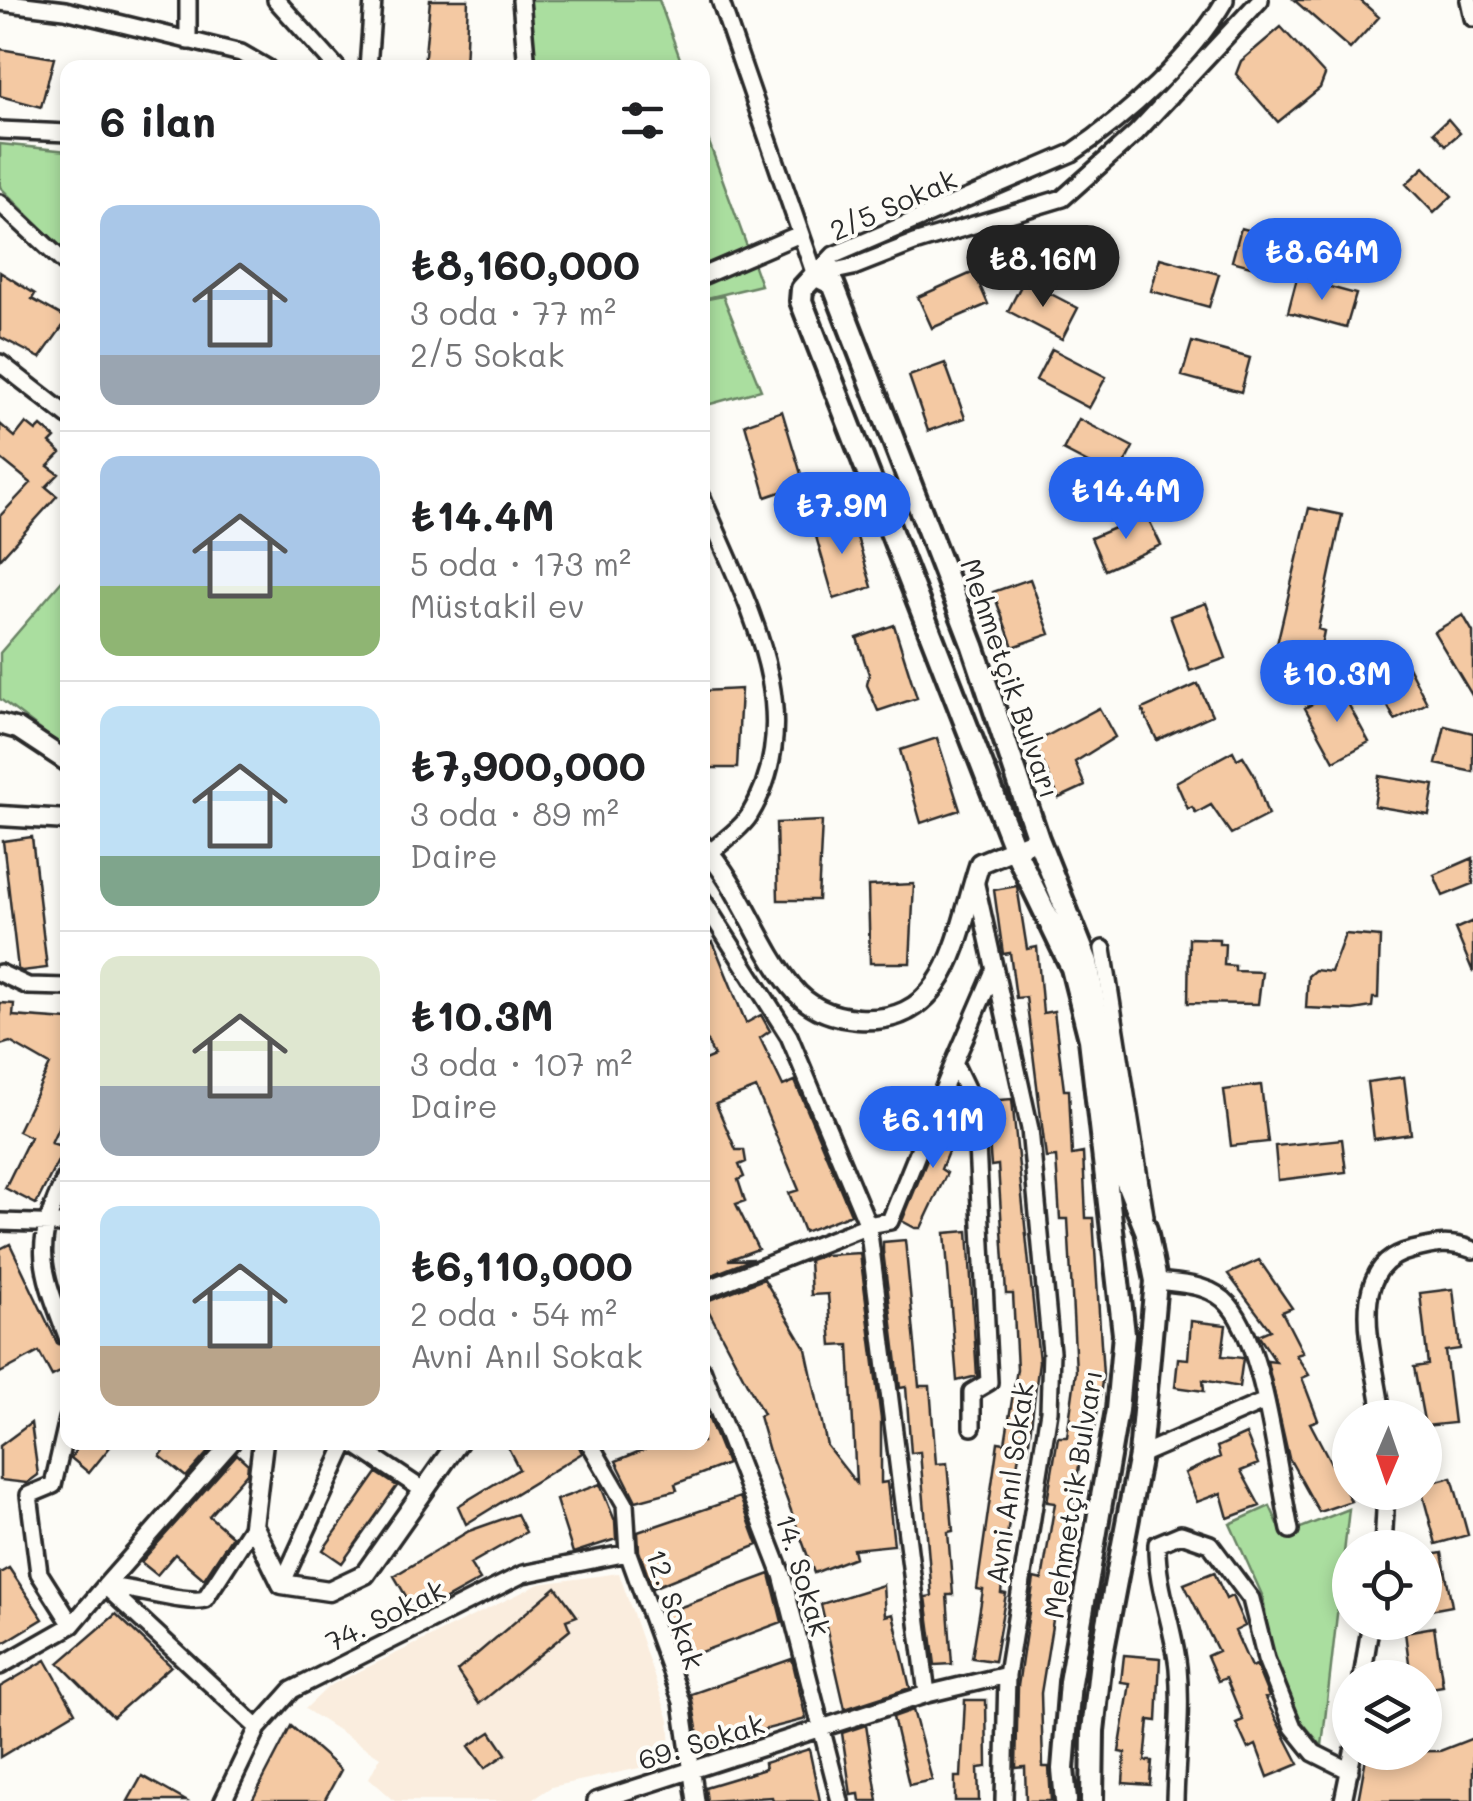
<!DOCTYPE html>
<html lang="tr">
<head>
<meta charset="utf-8">
<style>
  body { margin:0; font-family:Mali,sans-serif; background:#f6f6f6; color:#202124; height:100vh; display:flex; flex-direction:column; font-size:38px; white-space:nowrap }
  * { box-sizing:border-box; margin:0 }
  p { font-size:32px; color:#757577 }
  .icon { flex:none; width:55px; height:55px; fill:none; stroke:currentColor; stroke-width:2; stroke-linecap:round; stroke-linejoin:round }
  .map { position:relative; flex:1; overflow:hidden }
  .sheet { position:absolute; left:60px; top:60px; width:650px; height:1390px; display:flex; flex-direction:column; background:#fff; border-radius:20px; box-shadow:0 5px 15px #0003 }
  .sheet>* { flex:none }
  .needle { width:65px; rotate:182deg }
  .tools { position:absolute; left:1332px; top:1400px; display:grid; gap:20px }
  .tools a { display:grid; place-items:center; width:110px; height:110px; border-radius:50%; background:#fff; box-shadow:0 5px 15px #0003; font-size:50px }
  .price { position:absolute; translate:-50% -85px; padding:0 22px; border-radius:35px; background:#2563eb; color:#fff; font-size:32px; line-height:65px; filter:drop-shadow(0 2px 5px #0008) }
  .price::after { content:''; position:absolute; left:50%; top:60px; width:30px; height:22px; margin-left:-15px; background:inherit; clip-path:polygon(0 0,100% 0,50% 100%) }
  .price.on { background:#222; color:#fff }
  ul { padding:0; list-style:none }
  li { display:flex; align-items:center; gap:30px; height:250px; padding:0 40px }
  li+li { border-top:2px solid #e0e0e0 }
  li span { display:grid; place-items:center; flex:none; width:280px; height:200px; border-radius:20px; color:#555 }
  li>.icon { margin-inline-start:auto }
  span .icon { width:120px; height:120px; fill:#fffc; stroke-width:1 }
  li b { font-size:42px }
  h2 { display:flex; justify-content:space-between; align-items:center; height:120px; padding:0 40px; font-size:42px }
  .map>svg:first-child { display:block }
</style>
</head>
<body>
<div class="map">
<svg width="1473" height="1801" viewBox="0 0 1473 1801">
  <rect width="100%" height="100%" fill="#fdfcf7"/>
  <filter id="ink" filterUnits="userSpaceOnUse"><feTurbulence type="fractalNoise" baseFrequency=".01" numOctaves="2"/><feDisplacementMap in="SourceGraphic" scale="20" xChannelSelector="R" yChannelSelector="G"/><feConvolveMatrix kernelMatrix="1 2 1 2 8 2 1 2 1" color-interpolation-filters="sRGB"/></filter>
  <g filter="url(#ink)">
    <path fill="#faedde" d="M619,1573L669,1720L672,1761L551,1787L530,1801H395L369,1778L380,1757L305,1709L329,1686L539,1584Z"/>
    <path fill="#aade9f" stroke="#6a8465" stroke-width="2.5" d="M525,0H659L683,67H531Z
      M702,123L761,285L703,299H702Z
      M0,144L67,151V254L0,187Z
      M723,296L761,390L703,406V300Z
      M67,575V750L0,699V653Z
      M1270,1506L1283,1535L1349,1509L1322,1746L1298,1717L1270,1646L1263,1597L1230,1524Z"/>
    <path fill="#f4c9a3" stroke="#2b2b2b" stroke-width="2.5" d="M430,0H468L465,67L424,66Z
      M1294,0H1360L1379,17L1350,49Z
      M1281,27L1325,75L1320,88L1278,122L1236,74L1241,61Z
      M0,49L54,58L41,107L0,96Z
      M1448,119L1460,133L1446,145L1434,132Z
      M1424,167L1452,196L1434,213L1406,184Z
      M1241,228L1299,244L1290,277L1232,261Z
      M1160,258L1219,274L1209,307L1151,291Z
      M0,272L35,294L32,299L68,319L40,358L0,337Z
      M974,272L988,304L932,328L918,297Z
      M1297,278L1356,294L1346,328L1288,312Z
      M1024,280L1078,308L1062,339L1008,311Z
      M1192,342L1250,358L1241,392L1182,376Z
      M1052,349L1106,377L1089,408L1036,380Z
      M945,363L965,418L928,431L909,376Z
      M782,411L804,484L766,497L745,424Z
      M1079,419L1133,447L1117,478L1063,450Z
      M26,423L36,431L41,426L55,438L50,443L61,453L48,466L59,474L46,487L57,496L0,559V516L31,483L0,458V424L15,437Z
      M1309,508L1342,515L1318,629L1324,631L1319,655L1301,651L1288,658L1278,652L1277,644Z
      M850,514L872,587L834,599L813,526Z
      M1146,514L1161,545L1105,570L1091,538Z
      M1030,579L1050,634L1013,647L993,592Z
      M1206,603L1226,658L1190,671L1170,616Z
      M1463,615L1473,632V697L1434,632Z
      M894,625L917,698L878,711L867,685L869,674L857,638Z
      M1401,653L1427,703L1395,720L1369,670Z
      M1198,684L1212,715L1157,740L1142,709Z
      M741,689L737,768H702V691Z
      M1340,689L1369,742L1334,761L1305,708Z
      M1099,708L1115,737L1075,762L1085,786L1059,798L1034,743Z
      M1445,726L1473,733V772L1436,764Z
      M937,738L960,810L921,823L900,750Z
      M1233,751L1237,759L1243,756L1254,774L1268,815L1231,834L1211,805L1196,813L1192,807L1188,809L1176,782Z
      M1379,776L1434,785L1429,815L1374,806Z
      M822,821L818,900H778L776,823Z
      M32,837L47,968L22,971L18,969L3,841Z
      M1473,858V884L1443,896L1434,875Z
      M914,884L910,963H870L868,886Z
      M1017,886L1027,949L1037,947L1043,1013L1054,1011L1064,1090H1069L1072,1155L1083,1153L1086,1218H1093L1103,1375L1093,1441L1083,1439L1071,1519L1077,1520L1066,1585L1059,1583L1041,1693L1043,1767H1049L1051,1801H1026L1025,1767L1016,1768L1018,1686L1034,1578L1042,1580L1055,1503L1047,1502L1058,1437H1067L1076,1371L1068,1219H1060L1056,1157L1046,1158L1026,997L1016,998L1010,953L1003,954L994,890Z
      M1473,921V972L1455,929Z
      M1345,934L1380,937L1378,998H1373L1372,1007L1353,1010L1306,1008L1308,976L1315,970L1331,972Z
      M1189,938L1219,939V944H1225L1224,965L1235,966V971L1262,972L1258,1004L1188,1003Z
      M713,942L746,1023L761,1015L770,1031L760,1038L783,1086L795,1081L851,1214L804,1232L789,1193L799,1190L756,1088L716,1104L736,1150H744L746,1162L739,1165L744,1177L738,1180L745,1201L736,1204L758,1249L728,1260L753,1259L702,1279V1061L714,1056L702,1031V948Z
      M0,1003L14,1004L13,1016L68,1020V1106L51,1143L65,1147L36,1204L5,1188L30,1137L18,1131L50,1065L10,1042L0,1045Z
      M1404,1077L1411,1134L1374,1139L1367,1082Z
      M1261,1085L1268,1142L1231,1146L1224,1090Z
      M1012,1099L1039,1361L1028,1450L1020,1447L1008,1529L1001,1593L1006,1594L994,1661L972,1658L983,1590L977,1589L998,1442L1005,1443L1017,1369L1013,1294H1006L998,1165L991,1166L986,1101Z
      M950,1104L964,1112L941,1169L947,1173L921,1228H915L902,1221Z
      M1342,1139L1346,1172L1278,1180L1275,1146Z
      M968,1231L977,1376L957,1381L945,1233Z
      M905,1240L919,1386H930L936,1464L947,1463L953,1531L948,1532L953,1595H947L952,1664L935,1665L926,1597L932,1596L920,1452L911,1453L906,1387L900,1388L883,1251V1242Z
      M10,1244L57,1343L68,1350V1368L52,1376L39,1352L0,1373V1249Z
      M860,1253L881,1419V1483L887,1482L894,1545L853,1549L855,1557L814,1573L769,1451L759,1416L763,1414L704,1302L764,1279L806,1349L827,1446L856,1483L849,1345L832,1346L828,1294L811,1295L809,1260L824,1255Z
      M1259,1260L1292,1308L1282,1312L1303,1353L1296,1355L1309,1375L1302,1378L1318,1420L1310,1423L1351,1501L1319,1512L1289,1458L1267,1361L1276,1362L1258,1335L1270,1330L1228,1274Z
      M1453,1289L1460,1349L1445,1351L1454,1423L1425,1426L1414,1367L1428,1365L1420,1293Z
      M1191,1321L1226,1325L1222,1356L1243,1358L1239,1387L1203,1380L1204,1391L1175,1387L1178,1358L1188,1359Z
      M708,1417L727,1464L675,1484L677,1490L636,1501L616,1461L662,1442H702V1419Z
      M31,1423L38,1475L27,1483L0,1480V1446Z
      M1246,1434L1258,1464L1241,1471L1260,1506L1228,1518L1221,1493L1197,1502L1185,1473L1220,1457L1217,1447Z
      M81,1442H114L89,1473L71,1458Z
      M171,1442H217L186,1477L160,1456Z
      M505,1442H577L582,1453L466,1524L458,1506L519,1469Z
      M237,1454L248,1464L247,1473L209,1516L232,1536L204,1579L175,1554L157,1575L141,1562Z
      M377,1473L397,1486L342,1563L323,1550Z
      M1452,1477L1468,1535L1436,1544L1422,1492L1425,1484Z
      M600,1484L615,1521L616,1539L573,1553L556,1500Z
      M740,1497L758,1545L652,1588L639,1551L638,1532Z
      M517,1514L526,1532L470,1564L480,1580L417,1615L394,1576L469,1531Z
      M1442,1553L1452,1606L1425,1611V1556Z
      M9,1568L43,1619L0,1645V1573Z
      M1214,1572L1226,1599L1232,1596L1245,1626L1235,1631L1251,1667L1256,1665L1269,1697L1265,1698L1299,1764L1268,1777L1256,1745L1248,1749L1236,1723L1243,1720L1226,1678L1218,1681L1207,1656L1218,1651L1184,1584Z
      M770,1574L782,1622L679,1660L662,1614Z
      M883,1585L885,1616L893,1614L910,1688L845,1709L821,1604Z
      M556,1587L577,1616L566,1620L570,1630L479,1704L457,1671Z
      M116,1614L171,1666L113,1717L59,1663Z
      M1434,1627L1443,1686L1425,1689V1678H1411L1405,1632Z
      M1124,1655L1160,1658L1157,1721L1149,1720L1145,1761H1152L1150,1785L1123,1783L1125,1753L1119,1752L1130,1683L1121,1682Z
      M792,1659L806,1719L700,1746L691,1694Z
      M46,1660L75,1712L0,1757V1687Z
      M965,1700H986L987,1767L978,1768L979,1801H955V1777H961Z
      M913,1710L932,1780L909,1785L893,1717Z
      M866,1725L878,1801H860L859,1794L851,1795L842,1733Z
      M291,1726L341,1770L324,1801H252Z
      M491,1732L506,1754L485,1768L469,1746Z
      M1473,1738V1801H1358L1367,1752L1440,1751Z
      M809,1749L820,1801H773L772,1797L707,1801L705,1787L765,1769L764,1763Z
      M142,1776L186,1801H128Z"/>
    <g fill="none" stroke-linecap="round" stroke-linejoin="round">
      <defs>
        <path id="minor" d="M188,0V41
          M276,0L337,68
          M521,0L527,68
          M720,0L815,275
          M1469,0L1473,18
          M0,2L65,10L241,53L267,68
          M368,68L373,0
          M0,130L68,133
          M0,203L68,266
          M815,275L853,267L914,243L1063,198L1136,133L1260,0
          M815,275L834,255L1072,153C1125,118 1193,56 1225,0
          M702,276L800,234
          M0,363L68,416
          M702,497C742,596 813,712 749,816C740,830 722,841 710,853
          M975,880L1030,1129L1051,1352L1049,1411L1007,1675L1004,1801
          M702,899L789,1036L868,1225L890,1221L954,1063
          M1103,949L1145,1216
          M0,973L28,986L68,987
          M68,1173C31,1248 40,1264 68,1339
          M0,1222L68,1224
          M1156,1281C1182,1284 1211,1284 1229,1305C1265,1347 1278,1473 1290,1530
          M702,1291L868,1225L927,1694L1007,1675
          M702,1369L782,1575L840,1801
          M1382,1418C1379,1368 1338,1267 1412,1250C1436,1244 1449,1241 1473,1250
          M68,1419L53,1485L29,1495L39,1573L72,1625
          M972,1427V1392L989,1382L975,1107L954,1063L993,973
          M232,1442L105,1586L258,1728
          M351,1442L423,1490
          M589,1442L625,1504L628,1553L682,1702L696,1801
          M1140,1455L1263,1402
          M1383,1548L1386,1492
          M282,1584L347,1442
          M0,1666L72,1625L105,1586C131,1587 188,1605 205,1599L253,1525
          M1362,1678L1371,1622
          M223,1801L258,1728L292,1690L523,1574L628,1553
          M596,1801L927,1694
          M1175,1801C1176,1756 1182,1713 1178,1668C1174,1626 1156,1587 1157,1544L1181,1534L1210,1544L1251,1599L1266,1659L1293,1727L1314,1753L1350,1771
          M1343,1801L1353,1752"/>
        <path id="tertiary" d="M0,724L18,729L68,762
          M0,816L68,820
          M702,845C741,886 757,944 792,987C809,1009 832,1017 858,1019C951,1026 957,931 980,863L1038,839
          M263,1442L253,1525L282,1584L329,1591L365,1574L458,1442"/>
        <path id="secondary" d="M1066,1801L1063,1769L1070,1682L1117,1410L1124,1334L1090,1039L1072,968L1015,850L801,301L802,289L815,275L833,284L973,646L1038,839L1087,962L1126,1180L1146,1230L1156,1281L1140,1455L1101,1660L1093,1731L1092,1801"/>
      </defs>
      <use href="#minor" stroke="#2b2b2b" stroke-width="22"/>
      <use href="#tertiary" stroke="#2b2b2b" stroke-width="25"/>
      <use href="#secondary" stroke="#2b2b2b" stroke-width="28"/>
      <use href="#minor" stroke="#fdfcf7" stroke-width="15"/>
      <use href="#tertiary" stroke="#fdfcf7" stroke-width="18"/>
      <use href="#secondary" stroke="#fdfcf7" stroke-width="20"/>
    </g>
  </g>
  <g text-anchor="middle" dominant-baseline="central" stroke-width="8" stroke-linejoin="round" paint-order="stroke">
    <g font-size="28" fill="#2b2b2b" stroke="#fdfcf7">
      <text transform="translate(893 204) rotate(-24)">2/5 Sokak</text>
      <text transform="translate(1011 678) rotate(71)">Mehmetçik Bulvarı</text>
      <text transform="translate(1009 1483) rotate(-82)">Avni Anıl Sokak</text>
      <text transform="translate(1072 1494) rotate(-81)">Mehmetçik Bulvarı</text>
      <text transform="translate(804 1575) rotate(73)">14. Sokak</text>
      <text transform="translate(676 1609) rotate(71)">12. Sokak</text>
      <text transform="translate(385 1615) rotate(-26)">74. Sokak</text>
      <text transform="translate(701 1741) rotate(-17)">69. Sokak</text>
    </g>
  </g>
</svg>
<div class="tools">
<a><svg class="needle" viewBox="-14 -14 28 28"><path d="M0-13l5 13h-10z" fill="#e53935"/><path d="M0 13l5-13h-10z" fill="#757577"/></svg></a>
<a><svg class="icon" aria-label="locate" viewBox="0 0 24 24"><circle cx="12" cy="12" r="6"/><path d="M12 2v4M12 18v4M2 12h4M18 12h4"/></svg></a>
<a><svg class="icon" aria-label="layers" viewBox="0 0 24 24"><path d="M12 4l9 5-9 5-9-5zM3 14l9 5 9-5"/></svg></a>
</div>
<b class="price" style="left:1322px;top:303px">₺8.64M</b>
<b class="price on" style="left:1043px;top:310px">₺8.16M</b>
<b class="price" style="left:1126px;top:542px">₺14.4M</b>
<b class="price" style="left:842px;top:557px">₺7.9M</b>
<b class="price" style="left:1337px;top:725px">₺10.3M</b>
<b class="price" style="left:933px;top:1171px">₺6.11M</b>
<section class="sheet">
<h2>6 ilan<svg class="icon" aria-label="filters" viewBox="0 0 24 24"><path d="M4 7h16M4 17h16"/><circle cx="9" cy="7" r="2"/><circle cx="15" cy="17" r="2"/></svg></h2>
<ul>
<li><span style="background:linear-gradient(#a9c7e8 75%,#9aa5b1 0)"><svg class="icon" aria-label="home" viewBox="0 0 24 24"><path d="M3 11l9-7 9 7M6 9v11h12V9"/></svg></span><div><b>₺8,160,000</b><p>3 oda · 77 m²</p><p>2/5 Sokak</p></div></li>
<li><span style="background:linear-gradient(#a9c7e8 65%,#8fb573 0)"><svg class="icon" aria-label="home" viewBox="0 0 24 24"><path d="M3 11l9-7 9 7M6 9v11h12V9"/></svg></span><div><b>₺14.4M</b><p>5 oda · 173 m²</p><p>Müstakil ev</p></div></li>
<li><span style="background:linear-gradient(#bfe0f5 75%,#7fa58c 0)"><svg class="icon" aria-label="home" viewBox="0 0 24 24"><path d="M3 11l9-7 9 7M6 9v11h12V9"/></svg></span><div><b>₺7,900,000</b><p>3 oda · 89 m²</p><p>Daire</p></div></li>
<li><span style="background:linear-gradient(#dfe7d0 65%,#9aa5b1 0)"><svg class="icon" aria-label="home" viewBox="0 0 24 24"><path d="M3 11l9-7 9 7M6 9v11h12V9"/></svg></span><div><b>₺10.3M</b><p>3 oda · 107 m²</p><p>Daire</p></div></li>
<li><span style="background:linear-gradient(#bfe0f5 70%,#b9a48a 0)"><svg class="icon" aria-label="home" viewBox="0 0 24 24"><path d="M3 11l9-7 9 7M6 9v11h12V9"/></svg></span><div><b>₺6,110,000</b><p>2 oda · 54 m²</p><p>Avni Anıl Sokak</p></div></li>
</ul>
</section>
</div>
</body>
</html>
